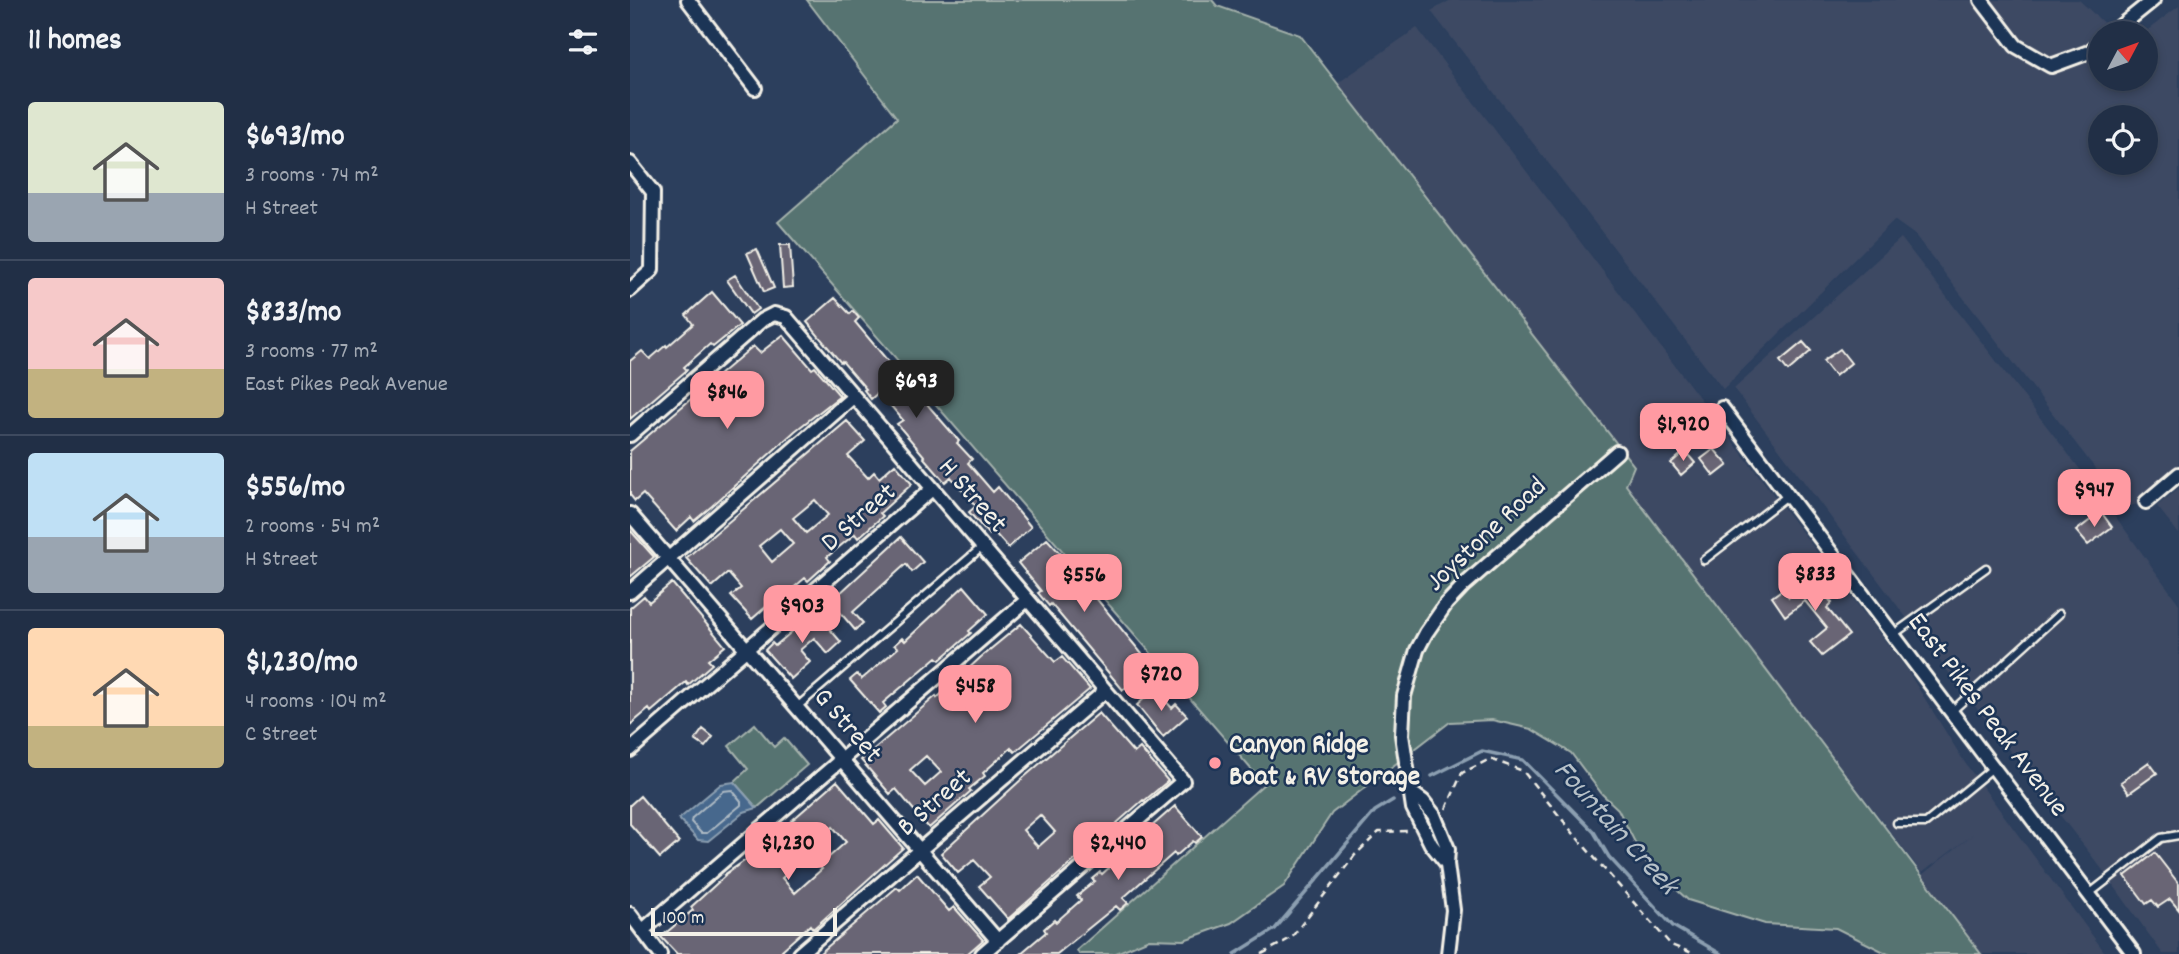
<!DOCTYPE html>
<html lang="en">
<head>
<meta charset="utf-8">
<style>
  body { margin:0; font-family:Dekko,sans-serif; background:#2d3b51; color:#f1f3f6; height:100vh; display:flex; flex-direction:column; font-size:26px; white-space:nowrap }
  * { box-sizing:border-box; margin:0 }
  p { font-size:23px; color:#a2a9b3 }
  .icon { flex:none; width:38px; height:38px; fill:none; stroke:currentColor; stroke-width:2; stroke-linecap:round; stroke-linejoin:round }
  .map { position:relative; flex:1; overflow:hidden }
  .drawer { display:flex; flex-direction:column; background:#212f46; width:630px }
  .drawer>* { flex:none }
  .needle { width:46px; rotate:49deg }
  .tools { position:absolute; left:1458px; top:21px; display:grid; gap:14px }
  .tools a { display:grid; place-items:center; width:70px; height:70px; border-radius:50%; background:#212f46; box-shadow:0 4px 10px #0003,0 0 0 2px #3e4a5f; font-size:35px }
  .scale { position:absolute; left:21px; bottom:18px; width:186px; box-sizing:border-box; padding-left:7px; border:4px solid #f4f1e8; border-top:0; font-size:19px; line-height:24px; white-space:nowrap; color:#f4f1e8; -webkit-text-stroke:5px #1d3557; paint-order:stroke }
  .price { position:absolute; translate:-50% -60px; padding:0 16px; border-radius:14px; background:#ff9aa2; color:#111; font-size:23px; line-height:46px; filter:drop-shadow(0 2px 4px #0008) }
  .price::after { content:''; position:absolute; left:50%; top:42px; width:21px; height:16px; margin-left:-10px; background:inherit; clip-path:polygon(0 0,100% 0,50% 100%) }
  .price.on { background:#222; color:#fff }
  ul { padding:0; list-style:none }
  li { display:flex; align-items:center; gap:21px; height:175px; padding:0 28px }
  li+li { border-top:2px solid #3e4a5f }
  li span { display:grid; place-items:center; flex:none; width:196px; height:140px; border-radius:7px; color:#555 }
  li>.icon { margin-inline-start:auto }
  span .icon { width:84px; height:84px; fill:#fffc; stroke-width:1 }
  li b { font-size:30px }
  h2 { display:flex; justify-content:space-between; align-items:center; height:84px; padding:0 28px; font-size:30px }
  main { display:flex; flex:1; min-height:0 }
  .map>svg:first-child { display:block }
</style>
</head>
<body>
<main>
<section class="drawer">
<h2>11 homes<svg class="icon" aria-label="filters" viewBox="0 0 24 24"><path d="M4 7h16M4 17h16"/><circle cx="9" cy="7" r="2"/><circle cx="15" cy="17" r="2"/></svg></h2>
<ul>
<li><span style="background:linear-gradient(#dfe7d0 65%,#9aa5b1 0)"><svg class="icon" aria-label="home" viewBox="0 0 24 24"><path d="M3 11l9-7 9 7M6 9v11h12V9"/></svg></span><div><b>$693/mo</b><p>3 rooms · 74 m²</p><p>H Street</p></div></li>
<li><span style="background:linear-gradient(#f6c9c9 65%,#c2b280 0)"><svg class="icon" aria-label="home" viewBox="0 0 24 24"><path d="M3 11l9-7 9 7M6 9v11h12V9"/></svg></span><div><b>$833/mo</b><p>3 rooms · 77 m²</p><p>East Pikes Peak Avenue</p></div></li>
<li><span style="background:linear-gradient(#bfe0f5 60%,#9aa5b1 0)"><svg class="icon" aria-label="home" viewBox="0 0 24 24"><path d="M3 11l9-7 9 7M6 9v11h12V9"/></svg></span><div><b>$556/mo</b><p>2 rooms · 54 m²</p><p>H Street</p></div></li>
<li><span style="background:linear-gradient(#ffd9b3 70%,#c2b280 0)"><svg class="icon" aria-label="home" viewBox="0 0 24 24"><path d="M3 11l9-7 9 7M6 9v11h12V9"/></svg></span><div><b>$1,230/mo</b><p>4 rooms · 104 m²</p><p>C Street</p></div></li>
</ul>
</section>
<div class="map">
<svg width="1549" height="954" viewBox="0 0 1549 954">
  <rect width="100%" height="100%" fill="#2c3f5d"/>
  <filter id="ink" filterUnits="userSpaceOnUse"><feTurbulence type="fractalNoise" baseFrequency=".0143" numOctaves="2"/><feDisplacementMap in="SourceGraphic" scale="14" xChannelSelector="R" yChannelSelector="G"/><feConvolveMatrix kernelMatrix="1 2 1 2 8 2 1 2 1" color-interpolation-filters="sRGB"/></filter>
  <g filter="url(#ink)">
    <path fill="#3e4a64" fill-rule="evenodd" d="M821,0H1449L1484,33H1470V79H1516L1514,33L1549,6V473L1516,502L1495,507L1285,235L1264,220L1093,389L801,11ZM1470,117H1516V163H1470Z
      M787,28L1275,667L1335,763L1476,954H1351L1292,875L1346,832L1292,873L996,485L1004,466L708,83Z
      M1271,238L1466,490L1549,604V954H1533L1472,869L1285,629L1104,389Z
      M1549,488V534L1527,506Z"/>
    <path fill="#567371" stroke="#a5b2ac" stroke-width="2" d="M177,0H582L587,6L670,35L1004,466L996,485L1351,954H1258L1206,928L1135,924L1058,900L1014,860L988,809L972,794L941,753L901,729L862,720L820,722L702,813L654,886L601,923L554,940L519,939L484,954H449L447,950L634,784L148,222L267,118Z
      M125,724L144,747L154,738L177,765L127,808L104,782L118,769L99,746Z"/>
    <path fill="#46688d" stroke="#8c9fb1" stroke-width="2" d="M104,782L127,808L114,812L78,841L68,840L49,819L91,784Z"/>
    <g fill="none" stroke-linecap="round" stroke-linejoin="round">
      <path stroke="#aebac4" stroke-width="2" d="M102,790L111,801V805L77,833H71L61,822L62,818L93,791Z"/>
      <path stroke="#8c9fb1" stroke-width="3.5" d="M802,776L852,751L893,760L964,832L979,857L1043,926L1091,954
        M605,954L645,929L745,811L763,800"/>
    </g>
    <path fill="#696574" stroke="#f4f1e8" stroke-width="2" fill-rule="evenodd" d="M150,245H160L163,287L153,288Z
      M127,249L144,288L134,292L117,253Z
      M105,275L128,309L121,314L97,280Z
      M82,292L110,325L83,347L80,344L54,367L57,370L0,419V361L12,351L20,359L36,345L37,347L63,324L56,315Z
      M205,298L220,314L223,311L229,318L225,322L262,366L267,362L274,370L270,373L329,441L327,443L342,459L338,463L363,492L368,487L401,527L378,548L364,532L359,535L339,512L346,506L321,477L315,482L294,458L295,457L267,424L273,420L249,392L241,399L234,390L236,389L212,361L211,363L177,322Z
      M153,335L182,369L185,367L210,396L165,431L82,506L64,521L61,517L46,531L13,494L5,501L0,495V451L123,346L130,353Z
      M1173,342L1181,351L1158,371L1150,361Z
      M1210,349L1221,363L1205,376L1193,361Z
      M217,421L235,441L218,456L238,478L244,472L249,478L265,464L282,484L250,513L253,516L228,538L225,534L197,557L200,561L178,581L175,578L147,602L150,605L142,612L137,606L122,619L101,596L111,588L98,573L82,587L56,558ZM185,500L198,515L176,533L163,518ZM150,529L163,544L142,562L129,546Z
      M1084,449L1098,465L1084,476L1071,459Z
      M1055,451L1065,463L1051,475L1041,463Z
      M1471,512L1482,527L1458,545L1446,531Z
      M0,530L24,557L0,577Z
      M271,537L293,562L282,572L276,564L223,612L233,623L225,630L197,597L205,590L208,595Z
      M417,539L453,578L451,579L465,597L521,665L493,690L421,604L419,606L408,593L411,591L388,563Z
      M1185,576L1195,587L1191,590L1202,603L1197,608L1219,635L1192,656L1180,642L1197,628L1175,601L1155,616L1142,597L1153,589L1159,597Z
      M42,583L95,646L78,660L82,664L58,685L56,682L21,712L19,709L0,725V608L14,596L19,602Z
      M334,586L358,614L339,631L341,633L310,660L307,657L253,703L256,707L249,713L220,680L227,674L232,679L268,648L264,645L272,638L275,641Z
      M185,612L211,642L198,654L184,638L170,650L180,662L161,679L135,650L142,643L145,646Z
      M391,624L425,662L432,657L460,689L385,752L381,748L353,773L355,776L339,789L341,791L299,828L266,789L260,794L231,760L306,696L307,698L351,657ZM296,756L311,772L295,786L280,770Z
      M525,689L542,708L546,704L557,716L533,737L507,705Z
      M469,713L504,753L510,748L538,781L514,801L513,800L378,919L349,886L360,877L344,860L328,873L311,853L393,778ZM410,815L425,832L408,847L393,830Z
      M73,729L83,737L75,747L65,740Z
      M1519,762L1527,773L1499,793L1491,782Z
      M207,781L244,824L249,820L273,848L183,929L180,925L152,950L156,954H47L31,937L63,910L61,907L95,876L94,875L120,857ZM203,827L216,842L189,866L192,869L165,893L152,878L162,869L159,865Z
      M10,796L49,842L30,858L0,824V805Z
      M545,806L572,837L565,843L563,841L546,856L544,853L493,898L498,903L490,910L486,906L427,954H390L416,932L414,929L424,920L426,922L451,900L447,896L465,881L462,879L470,872L472,874L500,849L522,828L521,827Z
      M1525,853L1549,884V910L1540,899L1528,907L1522,900L1516,904L1495,876Z
      M287,874L319,911L324,907L353,940L337,954H189L267,887L270,890Z"/>
    <g fill="none" stroke-linecap="round" stroke-linejoin="round">
      <defs>
        <path id="lane" d="M1074,560L1157,496
          M1264,634L1356,568
          M167,707L352,547
          M1322,711L1429,614
          M1267,823H1296L1364,767
          M1459,894L1531,838L1549,835"/>
        <path id="street" d="M58,0L125,88
          M1351,0L1386,46L1421,66L1459,52L1470,43
          M1482,33L1523,0
          M0,163L23,192L22,270L0,290
          M144,314L156,317L553,781L352,954
          M1092,408L1504,954
          M0,435L132,320L144,314
          M1516,502L1549,474
          M0,514L368,941
          M0,592L223,397
          M0,750L302,489
          M782,793L793,801L804,815L818,849L817,864L823,910L818,954
          M817,864L801,844L783,808L772,735L774,696L787,650L796,633L816,604L833,586L987,452
          M0,914L30,954
          M13,930L397,600
          M169,954L475,691"/>
      </defs>
      <use href="#lane" stroke="#f4f1e8" stroke-width="11"/>
      <use href="#street" stroke="#f4f1e8" stroke-width="18"/>
      <path stroke="#f4f1e8" stroke-width="2.5" stroke-dasharray="7 5" stroke-linecap="butt" d="M816,809L832,773L860,759L893,771L948,839L1041,945L1065,954
        M632,954L661,938L725,855L749,832L780,831"/>
      <use href="#lane" stroke="#1d3557" stroke-width="6"/>
      <use href="#street" stroke="#1d3557" stroke-width="12"/>
    </g>
  </g>
  <circle fill="#ff9aa2" stroke="#1d3557" stroke-width="2.5" cx="585" cy="763" r="7"/>
  <g text-anchor="middle" dominant-baseline="central" stroke-width="5" stroke-linejoin="round" paint-order="stroke">
    <g font-size="28" fill="#f4f1e8" stroke="#1d3557">
      <text transform="translate(341 497) rotate(49)">H Street</text>
      <text transform="translate(230 519) rotate(-41)">D Street</text>
      <text transform="translate(858 536) rotate(-43)">Joystone Road</text>
      <text transform="translate(1356 716) rotate(53)">East Pikes Peak Avenue</text>
      <text transform="translate(216 727) rotate(49)">G Street</text>
      <text transform="translate(306 804) rotate(-41)">B Street</text>
    </g>
    <g font-size="28" font-weight="bold" fill="#f4f1e8" stroke="#1d3557" text-anchor="start">
      <text x="599" y="747">Canyon Ridge<tspan x="599" dy="32">Boat &amp; RV Storage</tspan></text>
    </g>
    <g font-size="30" font-style="italic" fill="#b7c1c8" stroke="#1d3557">
      <text transform="translate(984 829) rotate(48)">Fountain Creek</text>
    </g>
  </g>
</svg>
<div class="tools">
<a><svg class="needle" viewBox="-14 -14 28 28"><path d="M0-13l5 13h-10z" fill="#e53935"/><path d="M0 13l5-13h-10z" fill="#a2a9b3"/></svg></a>
<a><svg class="icon" aria-label="locate" viewBox="0 0 24 24"><circle cx="12" cy="12" r="6"/><path d="M12 2v4M12 18v4M2 12h4M18 12h4"/></svg></a>
</div>
<div class="scale">100 m</div>
<b class="price on" style="left:286px;top:420px">$693</b>
<b class="price" style="left:97px;top:431px">$846</b>
<b class="price" style="left:1053px;top:463px">$1,920</b>
<b class="price" style="left:1464px;top:529px">$947</b>
<b class="price" style="left:1185px;top:613px">$833</b>
<b class="price" style="left:454px;top:614px">$556</b>
<b class="price" style="left:172px;top:645px">$903</b>
<b class="price" style="left:531px;top:713px">$720</b>
<b class="price" style="left:345px;top:725px">$458</b>
<b class="price" style="left:158px;top:882px">$1,230</b>
<b class="price" style="left:488px;top:882px">$2,440</b>
</div>
</main>
</body>
</html>
